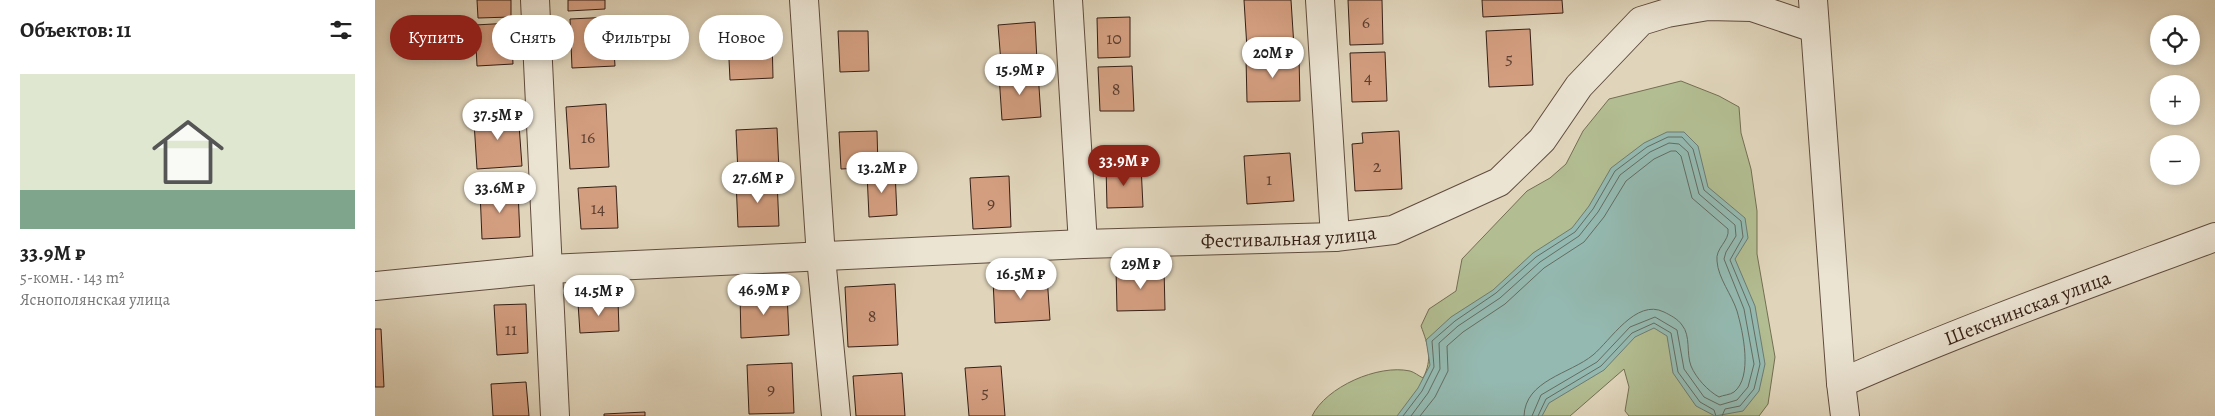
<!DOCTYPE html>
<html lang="ru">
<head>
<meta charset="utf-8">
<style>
  body { margin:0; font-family:Alegreya,serif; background:#f6f6f6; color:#222; height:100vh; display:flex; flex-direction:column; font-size:19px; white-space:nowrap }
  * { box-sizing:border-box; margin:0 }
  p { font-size:16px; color:#767676 }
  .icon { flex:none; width:28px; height:28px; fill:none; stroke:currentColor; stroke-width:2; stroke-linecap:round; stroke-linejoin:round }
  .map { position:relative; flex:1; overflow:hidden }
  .drawer { display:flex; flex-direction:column; background:#fff; width:375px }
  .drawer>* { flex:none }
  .top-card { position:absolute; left:15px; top:15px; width:475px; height:45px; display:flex; gap:10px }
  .controls { position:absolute; left:1775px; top:15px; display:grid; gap:10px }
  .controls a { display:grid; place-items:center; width:50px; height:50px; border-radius:50%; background:#fff; box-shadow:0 2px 8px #0003; font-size:25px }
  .price { position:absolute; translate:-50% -42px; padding:0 11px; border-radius:18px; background:#fff; color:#222; font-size:16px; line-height:32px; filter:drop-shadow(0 1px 2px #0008) }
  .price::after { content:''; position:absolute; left:50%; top:30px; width:15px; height:11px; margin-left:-8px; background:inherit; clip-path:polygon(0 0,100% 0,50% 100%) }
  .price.current { background:#8f2418; color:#fff }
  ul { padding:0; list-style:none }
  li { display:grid; align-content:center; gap:10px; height:265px; padding:0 20px }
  li span { display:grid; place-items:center; height:155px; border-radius:0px; color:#555 }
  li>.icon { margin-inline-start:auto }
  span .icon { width:90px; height:90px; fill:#fffc; stroke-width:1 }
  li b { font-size:21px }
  h2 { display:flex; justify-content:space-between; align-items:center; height:60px; padding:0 20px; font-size:21px }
  .tag { padding:0 18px; border-radius:22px; background:#fff; box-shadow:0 2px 8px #0003; font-size:18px; line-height:45px }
  .tag.current { background:#8f2418; color:#fff }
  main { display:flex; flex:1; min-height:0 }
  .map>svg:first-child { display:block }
</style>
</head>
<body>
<main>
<section class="drawer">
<h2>Объектов: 11<svg class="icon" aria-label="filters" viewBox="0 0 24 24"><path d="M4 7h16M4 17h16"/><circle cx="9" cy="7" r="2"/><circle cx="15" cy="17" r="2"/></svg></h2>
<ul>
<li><span style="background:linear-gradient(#dfe7d0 75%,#7fa58c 0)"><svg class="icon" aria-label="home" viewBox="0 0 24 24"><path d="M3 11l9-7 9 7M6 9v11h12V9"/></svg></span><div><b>33.9M ₽</b><p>5-комн. · 143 m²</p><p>Яснополянская улица</p></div></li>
</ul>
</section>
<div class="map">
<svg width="1840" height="416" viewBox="0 0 1840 416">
  <rect width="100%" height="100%" fill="#e0d5bb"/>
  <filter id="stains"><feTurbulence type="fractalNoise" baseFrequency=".004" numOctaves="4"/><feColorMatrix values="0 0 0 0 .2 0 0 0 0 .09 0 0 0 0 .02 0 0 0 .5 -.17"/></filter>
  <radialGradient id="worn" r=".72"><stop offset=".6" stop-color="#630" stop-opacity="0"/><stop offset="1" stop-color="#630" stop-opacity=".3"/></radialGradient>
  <path fill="#b2bd91" stroke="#746e53" d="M1306,81L1344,96L1364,107L1366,133L1376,169L1382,211V254L1400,357L1393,404L1384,416H1254L1250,411L1254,387L1249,369L1195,416H937C951,387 1003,364 1035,371C1039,372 1044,376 1048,378C1058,359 1053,345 1046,326L1054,309L1081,291L1087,259L1152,191L1175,178L1191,164L1208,131L1234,99Z"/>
  <path fill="#94b9b0" stroke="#6e7b72" d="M1292,132H1309L1323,146L1333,187L1370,218L1373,238L1360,259L1380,306L1390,364L1384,391L1368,411L1340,416L1321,406L1298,373L1292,336L1279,328L1260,337L1229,370L1174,403L1167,416H1022L1043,388L1055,365L1051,340L1076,317L1118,290L1158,253L1197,228L1214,206L1236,168L1269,143Z"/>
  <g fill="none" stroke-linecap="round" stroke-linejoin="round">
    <path stroke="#646c62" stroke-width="1" d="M1028,416L1047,391L1059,367L1057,341L1080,321L1121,293L1161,257L1200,232L1218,209L1240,171L1272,147L1293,137H1307L1318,149L1329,190L1366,221L1368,237L1355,260L1375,308L1385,364L1379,389L1365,406L1350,409L1347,416
      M1036,416L1053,393L1065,369L1064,343L1083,326L1125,298L1165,262L1204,236L1223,212L1245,175L1275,152L1294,143L1304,144L1313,152L1324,194L1360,225L1361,236L1351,252L1349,259L1369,309L1379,364L1373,387L1362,400L1345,405L1329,397L1309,369L1302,330L1280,317L1255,327L1222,362L1166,395L1157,416
      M1045,416L1060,397L1073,371L1072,346L1088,332L1130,304L1169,268L1209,242L1229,217L1251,181L1279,159L1296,151H1301L1306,156L1317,198L1353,229C1355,241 1340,248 1342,261C1343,278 1357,295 1362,311C1368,332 1378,377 1359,392C1355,395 1348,395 1344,397C1333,391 1321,378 1316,366C1311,353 1316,336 1307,325C1303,319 1295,315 1289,312C1261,298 1235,341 1218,355C1195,374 1150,380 1149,416
      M1163,416L1171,399L1226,366L1257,333L1279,323L1296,333L1303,372L1325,402L1339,410L1341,416"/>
  </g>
  <path fill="#d39e80" stroke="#351f15" d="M102,0H136V17L103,18Z
    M193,0H230V9L193,11Z
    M869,0H916L919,47L872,49Z
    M973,0H1007L1008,44L975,45Z
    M1107,0H1187L1188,13L1108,17Z
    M237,17L240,66L197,68L195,19Z
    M755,17V57L723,58L722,18Z
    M660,22L662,61L626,63L623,25Z
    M136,23L138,64L102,66L100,25Z
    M1155,29L1158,85L1114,87L1111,31Z
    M463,31H493L494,71L465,72Z
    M397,37L398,78L355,80L353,39Z
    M1010,52L1012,101L977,102L975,53Z
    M924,57L925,101L872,102L871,58Z
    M757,66L759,111H725L723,67Z
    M663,72L666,117L627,120L624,75Z
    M231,104L234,167L195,169L191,107Z
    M143,111L147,166L102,169L99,122L113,121V114Z
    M402,128L404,170L363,173L361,130Z
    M502,131L503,167L466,169L464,132Z
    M1024,131L1027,189L980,191L977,144L988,143L987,133Z
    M915,153L919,201L872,204L869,156Z
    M766,165L768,207L732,208L731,166Z
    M520,171L522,215L494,217L492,173Z
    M634,176L636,227L598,229L595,178Z
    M402,180L404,226L363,227L361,181Z
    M241,186L243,228L206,229L203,188Z
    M143,190L145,237L107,239L105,191Z
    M789,268L790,310L742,311L741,269Z
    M672,276L675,320L620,323L618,279Z
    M520,284L523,345L473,347L470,287Z
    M412,294L414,335L366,338L365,296Z
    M243,300L244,331L205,333L203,303Z
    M151,304L153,353L122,355L119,305Z
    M0,329H6L9,387H0Z
    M417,363L419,413L374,414L372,365Z
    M626,366L630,416H594L590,368Z
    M527,373L530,416H481L478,376Z
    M151,382L154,416H118L116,384Z
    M270,412V416H229V414Z"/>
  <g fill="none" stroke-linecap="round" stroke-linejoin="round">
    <defs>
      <g id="minor">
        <path d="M160,0L180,416"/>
        <path d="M429,0L446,257L461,416"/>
        <path d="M693,0L708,244"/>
        <path d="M945,0L960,237"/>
        <path d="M1438,0L1466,383L1470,416"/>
        <path id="s1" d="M0,286L174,269L708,244L960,237L1018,230L1124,182L1167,140L1204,86L1266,21L1292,13L1333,6L1377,7L1439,28"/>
        <path id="s2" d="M1466,383C1588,329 1714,284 1840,237"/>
      </g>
    </defs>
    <use href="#minor" stroke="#604c3e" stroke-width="30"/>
    <use href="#minor" stroke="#ebe4d3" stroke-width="28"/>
  </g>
  <g text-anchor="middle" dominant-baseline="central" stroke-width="4.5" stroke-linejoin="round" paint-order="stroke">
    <g font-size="18" fill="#5c3f30">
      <text x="991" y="22">6</text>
      <text x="739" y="38">10</text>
      <text x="1134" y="58">5</text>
      <text x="993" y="77">4</text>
      <text x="741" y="89">8</text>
      <text x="213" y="137">16</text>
      <text x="1002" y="166">2</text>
      <text x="894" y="179">1</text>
      <text x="616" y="203">9</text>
      <text x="223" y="208">14</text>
      <text x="497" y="316">8</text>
      <text x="136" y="329">11</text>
      <text x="396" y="389">9</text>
      <text x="610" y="392">5</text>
    </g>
    <g font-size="20" fill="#351f15" stroke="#ebe4d3">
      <text stroke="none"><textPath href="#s1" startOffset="915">Фестивальная улица</textPath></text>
      <text stroke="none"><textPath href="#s2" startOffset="201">Шекснинская улица</textPath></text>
    </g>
  </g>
  <rect width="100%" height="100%" filter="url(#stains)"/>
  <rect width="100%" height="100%" fill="url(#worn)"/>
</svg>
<div class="controls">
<a><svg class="icon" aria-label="locate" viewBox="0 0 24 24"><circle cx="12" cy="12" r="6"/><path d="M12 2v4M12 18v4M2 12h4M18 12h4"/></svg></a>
<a>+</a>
<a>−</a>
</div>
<b class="price" style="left:898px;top:79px">20M ₽</b>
<b class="price" style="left:645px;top:96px">15.9M ₽</b>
<b class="price" style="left:123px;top:141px">37.5M ₽</b>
<b class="price current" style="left:749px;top:187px">33.9M ₽</b>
<b class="price" style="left:507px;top:194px">13.2M ₽</b>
<b class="price" style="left:383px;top:204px">27.6M ₽</b>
<b class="price" style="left:125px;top:214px">33.6M ₽</b>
<b class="price" style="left:766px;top:290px">29M ₽</b>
<b class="price" style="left:646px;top:300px">16.5M ₽</b>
<b class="price" style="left:389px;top:316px">46.9M ₽</b>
<b class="price" style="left:224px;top:317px">14.5M ₽</b>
<div class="top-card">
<a class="tag current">Купить</a>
<a class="tag">Снять</a>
<a class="tag">Фильтры</a>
<a class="tag">Новое</a>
</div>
</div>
</main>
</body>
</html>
